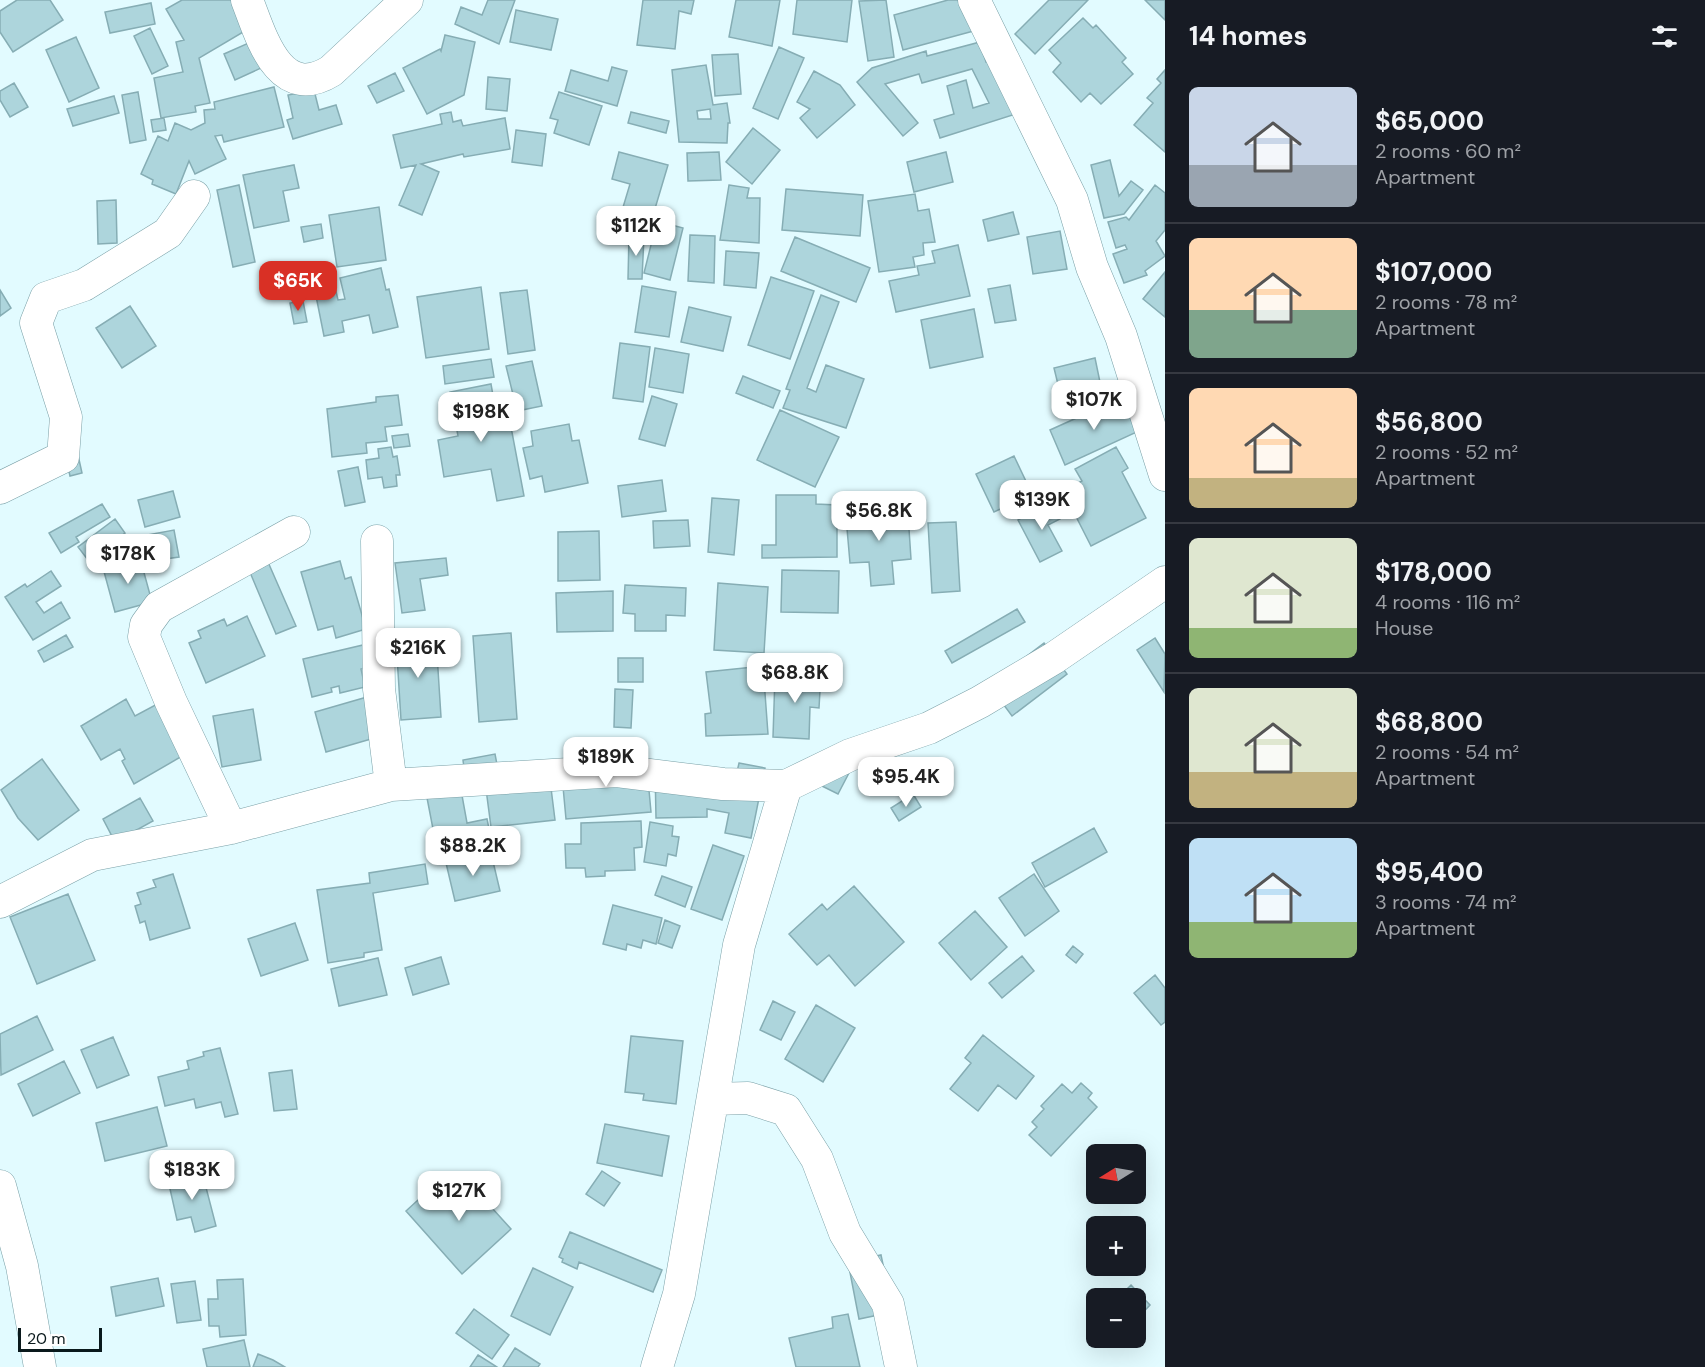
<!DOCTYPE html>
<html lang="en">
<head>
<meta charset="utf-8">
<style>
  body { margin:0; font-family:"DM Sans",sans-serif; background:#242831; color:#f1f3f6; height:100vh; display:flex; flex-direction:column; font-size:22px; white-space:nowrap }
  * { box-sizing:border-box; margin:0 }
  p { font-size:20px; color:#9ea1a6 }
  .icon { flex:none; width:33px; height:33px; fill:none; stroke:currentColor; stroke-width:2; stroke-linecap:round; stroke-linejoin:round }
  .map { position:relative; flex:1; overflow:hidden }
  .details { display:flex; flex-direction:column; background:#171b24; width:540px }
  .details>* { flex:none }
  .needle { width:39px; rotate:259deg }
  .tools { position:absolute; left:1086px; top:1144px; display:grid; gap:12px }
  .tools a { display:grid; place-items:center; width:60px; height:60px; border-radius:9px; background:#171b24; box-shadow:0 6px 24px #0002; font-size:30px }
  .scale { position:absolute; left:18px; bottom:15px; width:84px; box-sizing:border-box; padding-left:6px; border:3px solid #0a191c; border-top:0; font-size:16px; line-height:21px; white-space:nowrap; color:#0a191c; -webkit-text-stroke:4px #fff; paint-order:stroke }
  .price { position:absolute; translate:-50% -51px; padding:0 14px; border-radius:12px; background:#fff; color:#222; font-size:20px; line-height:39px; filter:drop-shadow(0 2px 3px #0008) }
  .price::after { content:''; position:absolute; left:50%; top:36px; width:18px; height:14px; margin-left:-9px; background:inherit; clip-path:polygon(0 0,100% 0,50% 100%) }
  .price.current { background:#d93025; color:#fff }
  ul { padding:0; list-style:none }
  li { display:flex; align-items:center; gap:18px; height:150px; padding:0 24px }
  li+li { border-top:2px solid #363941 }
  li span { display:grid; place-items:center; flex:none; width:168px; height:120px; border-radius:9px; color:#555 }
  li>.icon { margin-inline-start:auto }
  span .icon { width:72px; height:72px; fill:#fffc; stroke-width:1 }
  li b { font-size:26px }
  h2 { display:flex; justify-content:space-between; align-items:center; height:72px; padding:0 24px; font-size:26px }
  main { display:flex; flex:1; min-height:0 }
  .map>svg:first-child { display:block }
</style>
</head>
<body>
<main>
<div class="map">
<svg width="1165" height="1367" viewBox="0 0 1165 1367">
  <rect width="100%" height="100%" fill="#e2fbff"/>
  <path fill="#add5dc" stroke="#86adb4" stroke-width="1.5" fill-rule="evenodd" d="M17,0H50L63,20L13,52L0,32V11Z
    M182,0H233L250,28L199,58L210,103L195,106L196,112L161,118L154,78L183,72L176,42L184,40L166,9Z
    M488,0H515L499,44L455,24L461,7L482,15Z
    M643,0H694L691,14L679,11L675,49L637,45Z
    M736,0H780L772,46L729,37Z
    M797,0H852L847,42L793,34Z
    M886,0L894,57L868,61L859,1Z
    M948,0H970L981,29L903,50L894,15Z
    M1049,0H1088L1035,54L1015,34Z
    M1145,0H1165V20Z
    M151,3L155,24L110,33L105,12Z
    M516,10L558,19L551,50L510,42Z
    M1083,18L1093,28L1096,25L1126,58L1122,62L1133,74L1101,104L1090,93L1081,102L1053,72L1061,63L1049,50Z
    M150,28L168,66L152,74L134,36Z
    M445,35L475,42L464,95L427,114L403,68L440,49L441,51Z
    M76,37L99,88L69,102L46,50Z
    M260,38L272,63L235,80L224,54Z
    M980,42L986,62L993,59L1019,113L940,138L934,120L954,114L947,86L966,80L973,108L989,103L972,69L922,83L919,74L885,84L918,123L903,136L857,82L872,68L926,51L927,56Z
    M779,47L804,58L778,119L753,108Z
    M738,54L741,94L715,96L712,55Z
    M706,65L713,105L727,103L730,123H728L727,143L679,142L672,70ZM710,109L711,119H698L697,111Z
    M612,67L627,71L617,106L565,91L571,70L608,81Z
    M1165,70V152L1134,125L1153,103L1147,98L1161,83L1157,79Z
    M814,71L840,85L855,105L817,138L800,118L810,109L797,102Z
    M395,73L404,91L377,103L368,86Z
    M488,77L510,79L507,111L486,109Z
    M14,83L28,107L10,117L0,100V91Z
    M274,87L284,127L224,142L222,135L215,136L226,159L195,174L189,161L176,194L152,184L153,180L141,174L158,136L168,141L175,123L191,130L205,123L204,110L215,109L214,102Z
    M314,90L319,110L336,105L342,124L293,139L287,120L293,118L288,95Z
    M138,92L146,140L130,143L122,95Z
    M559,92L602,106L589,145L554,133L558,120L550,118Z
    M114,96L119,113L73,126L67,109Z
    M451,112L453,122L461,120L463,126L505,118L510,149L464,157L463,154L421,164L439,172L422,215L399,205L416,165L401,168L393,135L442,124L440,114Z
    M631,112L669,121L666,133L628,123Z
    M164,118L166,130L153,132L151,120Z
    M753,128L780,150L752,184L726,162Z
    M516,130L546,134L542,166L512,162Z
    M619,152L668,165L651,222L621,214L630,184L612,179Z
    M719,152L721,180L688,181L687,153Z
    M946,152L953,182L914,192L907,162Z
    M1110,160L1119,196L1131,181L1143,190L1124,214L1104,218L1091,165Z
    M294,165L299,188L283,191L289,221L254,228L243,175Z
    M239,185L255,262L233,267L217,190Z
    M729,185L749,188L747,198H760L759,243L720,240Z
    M1155,185L1165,193V230L1156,241L1165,256L1145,271L1147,275L1124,283L1113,254L1127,249L1125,245L1116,248L1108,222L1126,217L1129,220Z
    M786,189L863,195L860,236L782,230Z
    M915,194L918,211L929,209L935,242L923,243L924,255L913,257L915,267L879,272L868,201Z
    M116,200L117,243L98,244L97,201Z
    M379,207L386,260L337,267L329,215Z
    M1013,212L1019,234L988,241L983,220Z
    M657,221L683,228L670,280L644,273Z
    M321,224L323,238L304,242L301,227Z
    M1060,231L1067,269L1033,274L1027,237Z
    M690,235L715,236L714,283L688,281Z
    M629,236H644L642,279H628Z
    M795,237L870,268L856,302L781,271Z
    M958,245L970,296L896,312L889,281L919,275L917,266L935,263L932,251Z
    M726,251L759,253L756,288L724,285Z
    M381,268L386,290L389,289L398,327L373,333L369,315L342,321L344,332L324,336L315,291L335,287L338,300L345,299L340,278Z
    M1165,272V317L1143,299Z
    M771,277L814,291L790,359L748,345Z
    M1010,285L1016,320L995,323L988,289Z
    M642,286L676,292L669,337L635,332Z
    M481,287L489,349L426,358L417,297Z
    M0,290L11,308L0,316Z
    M527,290L535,350L508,354L500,293Z
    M821,295L839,302L807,388L816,392L826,365L864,379L846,428L783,408L790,390L786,389Z
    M303,301L307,322L294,324L290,303Z
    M130,306L156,346L122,368L96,328Z
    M689,307L731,317L723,351L681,342Z
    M974,309L983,357L930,368L921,320Z
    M620,343L650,347L643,402L613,398Z
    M655,348L689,354L683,393L649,387Z
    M1095,358L1101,387L1082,391L1084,400L1063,405L1054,368Z
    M491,359L494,377L445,384L443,366Z
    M532,361L542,406L517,411L506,366Z
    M743,376L780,391L773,408L736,393Z
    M491,384L499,430L511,427L524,496L497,501L491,469L444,477L438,440L458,436L450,392Z
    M398,395L402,425L385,427L387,441L366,443L367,453L332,457L327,409L376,402V397Z
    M652,396L677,404L665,446L639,439Z
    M1123,397L1139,431L1065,465L1050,430Z
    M780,410L839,437L815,487L757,460Z
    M569,424L572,441L579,440L588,483L545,492L542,476L530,479L523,448L533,446L531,431Z
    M408,434L410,446L394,448L392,436Z
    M391,447L393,457L397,456L400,475H396L397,486L384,488L382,477L368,479L366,460L379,458L378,449Z
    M1116,447L1128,468L1122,472L1146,518L1091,546L1063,491L1082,481L1075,469Z
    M78,455L82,473L70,476L66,458Z
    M1014,456L1032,494L994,512L976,474Z
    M358,467L365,502L345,506L338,471Z
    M662,480L666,511L622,517L618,486Z
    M173,491L180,517L145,527L138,500Z
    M776,495H816V504L837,505V557L762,558V545H776Z
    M712,498L739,500L734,555L708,552Z
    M1050,500L1060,519L1048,525L1062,551L1040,562L1018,520Z
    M102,504L110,517L76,537L79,542L61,553L49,533Z
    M885,507V515L908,514L911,559L892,561L894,584L871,586L869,562L850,563L846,517L862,516V509Z
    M115,519L125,533L106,548L113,558L100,567L93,557L88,560L78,547Z
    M688,520L690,546L654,548L653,521Z
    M956,522L960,591L932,593L928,523Z
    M174,530L179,557L151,561L147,535Z
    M599,531L600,580L558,581V532Z
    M140,558L152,602L115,612L103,568Z
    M446,558L448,575L420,579L425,610L402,613L395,563Z
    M340,561L345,579L351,577L366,629L336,638L333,626L318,630L301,572Z
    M268,562L296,626L276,634L249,570Z
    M782,570L839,571L838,613L781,612Z
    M51,571L61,586L36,602L44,613L61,602L70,618L33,640L5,597L25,584L27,587Z
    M718,583L768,587L764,653L714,650Z
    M625,585L686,588L685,616L666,615V631H635V614L623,613Z
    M613,591V631L557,632L556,593Z
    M1017,609L1025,622L952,663L945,651Z
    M247,616L265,656L206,683L189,643L201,638L198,631L224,619L227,626Z
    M511,633L517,719L479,722L473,636Z
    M66,635L73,647L44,662L38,651Z
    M436,638L441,717L401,720L396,640Z
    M1155,638L1165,654L1164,692L1137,650Z
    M1044,643L1067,674L1012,716L989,685Z
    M363,645L368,667L361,669L365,687L340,693L339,686L331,688L332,692L312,697L303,659Z
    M618,658H643V682H618Z
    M763,666L768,734L706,736L705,714L711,713L706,672Z
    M798,672L821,673L819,708L810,707L809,739L773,737L775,676L798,677Z
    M615,689L633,690L631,728L614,727Z
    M367,697L378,737L326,752L315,712Z
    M126,699L135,716L161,702L184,755L134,784L122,761L125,759L120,749L101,760L81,726Z
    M253,709L261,760L222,767L213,716Z
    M495,754L499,775L461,790L467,823L487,819L492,843L438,855L423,777L464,768L463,760Z
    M646,757L651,812L566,819L561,765Z
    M42,759L79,810L38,840L18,818L1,790Z
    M739,763L765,768L751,838L725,833L729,813L707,809V817L656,818L655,768L737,772Z
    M549,772L555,820L491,827L486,789Z
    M849,773L838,794L818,784Z
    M913,794L921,807L899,821L891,808Z
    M140,798L153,821L115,842L103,819Z
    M641,821L642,847L634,848L635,870L605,871V876L586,877L585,868H566L565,844H581V823Z
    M650,822L673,826L672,836L679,837L676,856L668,854L666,866L644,862Z
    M1094,828L1107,852L1045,887L1032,863Z
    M713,845L744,856L722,920L691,909Z
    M491,853L500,891L455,901L446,863Z
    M425,864L428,884L373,893L382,950L364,953V957L328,963L317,890L370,883L369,873Z
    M173,874L190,928L150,940L145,921L140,923L135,906L141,904L137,893L156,887L153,880Z
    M1034,874L1059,911L1025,936L999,898Z
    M662,876L692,887L685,907L655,895Z
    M854,886L904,942L855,986L829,955L817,965L789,934L822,904L827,910Z
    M68,894L95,960L37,984L10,917Z
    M613,905L662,918L656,944L643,940L641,948L627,944L626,950L603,944Z
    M975,911L1007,947L971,980L939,943Z
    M665,920L680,926L672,948L658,943Z
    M295,923L308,960L261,976L248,939Z
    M1073,946L1083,954L1076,963L1066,955Z
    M1022,956L1034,971L1002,998L989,983Z
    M441,957L449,984L413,995L405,968Z
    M378,958L387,995L339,1006L331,969Z
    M1155,975L1165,988V1022L1161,1025L1134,993Z
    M773,1001L795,1012L781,1040L760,1030Z
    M816,1005L855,1028L823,1082L785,1059Z
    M37,1016L53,1050L1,1075L0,1034Z
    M983,1035L1034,1076L1016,1099L998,1085L978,1111L950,1089L971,1063L965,1058Z
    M631,1036L683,1041L676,1104L643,1100L644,1094L625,1092Z
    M113,1037L129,1075L97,1088L81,1050Z
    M220,1048L238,1114L225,1117L221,1102L196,1108L194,1099L165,1106L158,1077L189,1069L187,1061L204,1056L203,1052Z
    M64,1061L80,1093L33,1116L18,1084Z
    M292,1070L297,1109L274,1111L269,1073Z
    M1081,1083L1092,1093L1088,1098L1097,1107L1051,1156L1029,1135L1037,1127L1032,1122L1044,1109L1041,1106L1062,1084L1072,1093Z
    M157,1107L167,1146L105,1161L96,1123Z
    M605,1124L669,1136L662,1176L597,1163Z
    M602,1171L620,1183L604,1206L586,1194Z
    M202,1172L216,1226L195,1232L191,1217L177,1220L168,1180Z
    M463,1176L511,1229L462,1274L406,1211L443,1177L451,1187Z
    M570,1232L662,1270L653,1292L579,1262L577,1269L562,1262L563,1259L559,1257Z
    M881,1255L893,1312L859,1319L848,1262Z
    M533,1268L573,1287L550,1335L511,1316Z
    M158,1278L164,1306L116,1316L111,1287Z
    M243,1279L246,1335L220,1337L219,1326H209L208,1299H218L217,1280Z
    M195,1281L201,1320L177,1323L171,1284Z
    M1131,1285L1150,1305L1136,1320L1141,1325L1136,1331V1299H1117Z
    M474,1309L509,1335L492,1359L456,1333Z
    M848,1314L860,1367H796L789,1338L833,1328L832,1317Z
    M1112,1338H1128L1120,1346Z
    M244,1340L250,1367H207L203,1349Z
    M515,1348L540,1364L538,1367H503Z
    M258,1354L273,1360L285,1367H253Z
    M478,1355L497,1367H470Z"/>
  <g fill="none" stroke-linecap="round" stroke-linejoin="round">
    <defs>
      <path id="street" d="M247,0C261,36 279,103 331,71L407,0
        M974,0L1072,200L1092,267L1121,336L1165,475
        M0,488L63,457L66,417L36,323L46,298L84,285L168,233L194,196
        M377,541L379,689L391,785
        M231,828L171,702L144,637L146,625L159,607L294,532
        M0,902L92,855L231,828L391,785L617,771L723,784L786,786L850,755L929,728L980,702L1054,658L1165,582
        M713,1099L748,1098L786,1110L817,1159L845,1233L888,1304L901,1367
        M0,1186L22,1266L40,1367
        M657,1367L679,1294L739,945L786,786"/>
    </defs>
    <use href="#street" stroke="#7aa0a7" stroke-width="33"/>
    <use href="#street" stroke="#fff" stroke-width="32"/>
  </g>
</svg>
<div class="tools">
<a><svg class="needle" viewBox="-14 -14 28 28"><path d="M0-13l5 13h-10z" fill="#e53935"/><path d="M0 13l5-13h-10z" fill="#9ea1a6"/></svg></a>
<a>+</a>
<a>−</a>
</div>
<div class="scale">20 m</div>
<b class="price" style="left:636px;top:257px">$112K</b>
<b class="price current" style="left:298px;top:312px">$65K</b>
<b class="price" style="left:1094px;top:431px">$107K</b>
<b class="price" style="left:481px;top:443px">$198K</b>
<b class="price" style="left:1042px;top:531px">$139K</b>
<b class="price" style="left:879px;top:542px">$56.8K</b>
<b class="price" style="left:128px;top:585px">$178K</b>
<b class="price" style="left:418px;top:679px">$216K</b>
<b class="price" style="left:795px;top:704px">$68.8K</b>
<b class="price" style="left:606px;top:788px">$189K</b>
<b class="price" style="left:906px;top:808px">$95.4K</b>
<b class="price" style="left:473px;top:877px">$88.2K</b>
<b class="price" style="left:192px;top:1201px">$183K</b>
<b class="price" style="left:459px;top:1222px">$127K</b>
</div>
<section class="details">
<h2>14 homes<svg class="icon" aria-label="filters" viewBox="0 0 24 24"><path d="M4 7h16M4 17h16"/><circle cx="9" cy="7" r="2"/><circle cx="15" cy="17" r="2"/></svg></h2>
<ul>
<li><span style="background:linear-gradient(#c9d6e8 65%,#9aa5b1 0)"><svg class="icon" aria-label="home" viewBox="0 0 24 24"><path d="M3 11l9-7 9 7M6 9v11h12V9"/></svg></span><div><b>$65,000</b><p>2 rooms · 60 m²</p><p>Apartment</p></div></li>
<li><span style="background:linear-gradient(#ffd9b3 60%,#7fa58c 0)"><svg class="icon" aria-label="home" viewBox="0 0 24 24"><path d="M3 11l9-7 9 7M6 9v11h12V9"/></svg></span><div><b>$107,000</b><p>2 rooms · 78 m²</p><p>Apartment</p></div></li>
<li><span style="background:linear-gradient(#ffd9b3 75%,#c2b280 0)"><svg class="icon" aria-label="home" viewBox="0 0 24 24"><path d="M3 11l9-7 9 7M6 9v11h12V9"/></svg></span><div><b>$56,800</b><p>2 rooms · 52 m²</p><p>Apartment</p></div></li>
<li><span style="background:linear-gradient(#dfe7d0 75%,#8fb573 0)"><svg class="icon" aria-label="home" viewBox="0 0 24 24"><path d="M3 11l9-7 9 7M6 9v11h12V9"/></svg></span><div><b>$178,000</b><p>4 rooms · 116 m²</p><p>House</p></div></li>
<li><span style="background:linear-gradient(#dfe7d0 70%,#c2b280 0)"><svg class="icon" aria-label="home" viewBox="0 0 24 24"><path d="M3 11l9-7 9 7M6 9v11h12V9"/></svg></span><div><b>$68,800</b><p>2 rooms · 54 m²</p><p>Apartment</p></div></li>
<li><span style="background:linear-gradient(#bfe0f5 70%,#8fb573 0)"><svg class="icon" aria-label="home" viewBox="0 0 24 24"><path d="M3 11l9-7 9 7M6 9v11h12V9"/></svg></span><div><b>$95,400</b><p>3 rooms · 74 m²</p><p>Apartment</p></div></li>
</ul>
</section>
</main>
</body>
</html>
